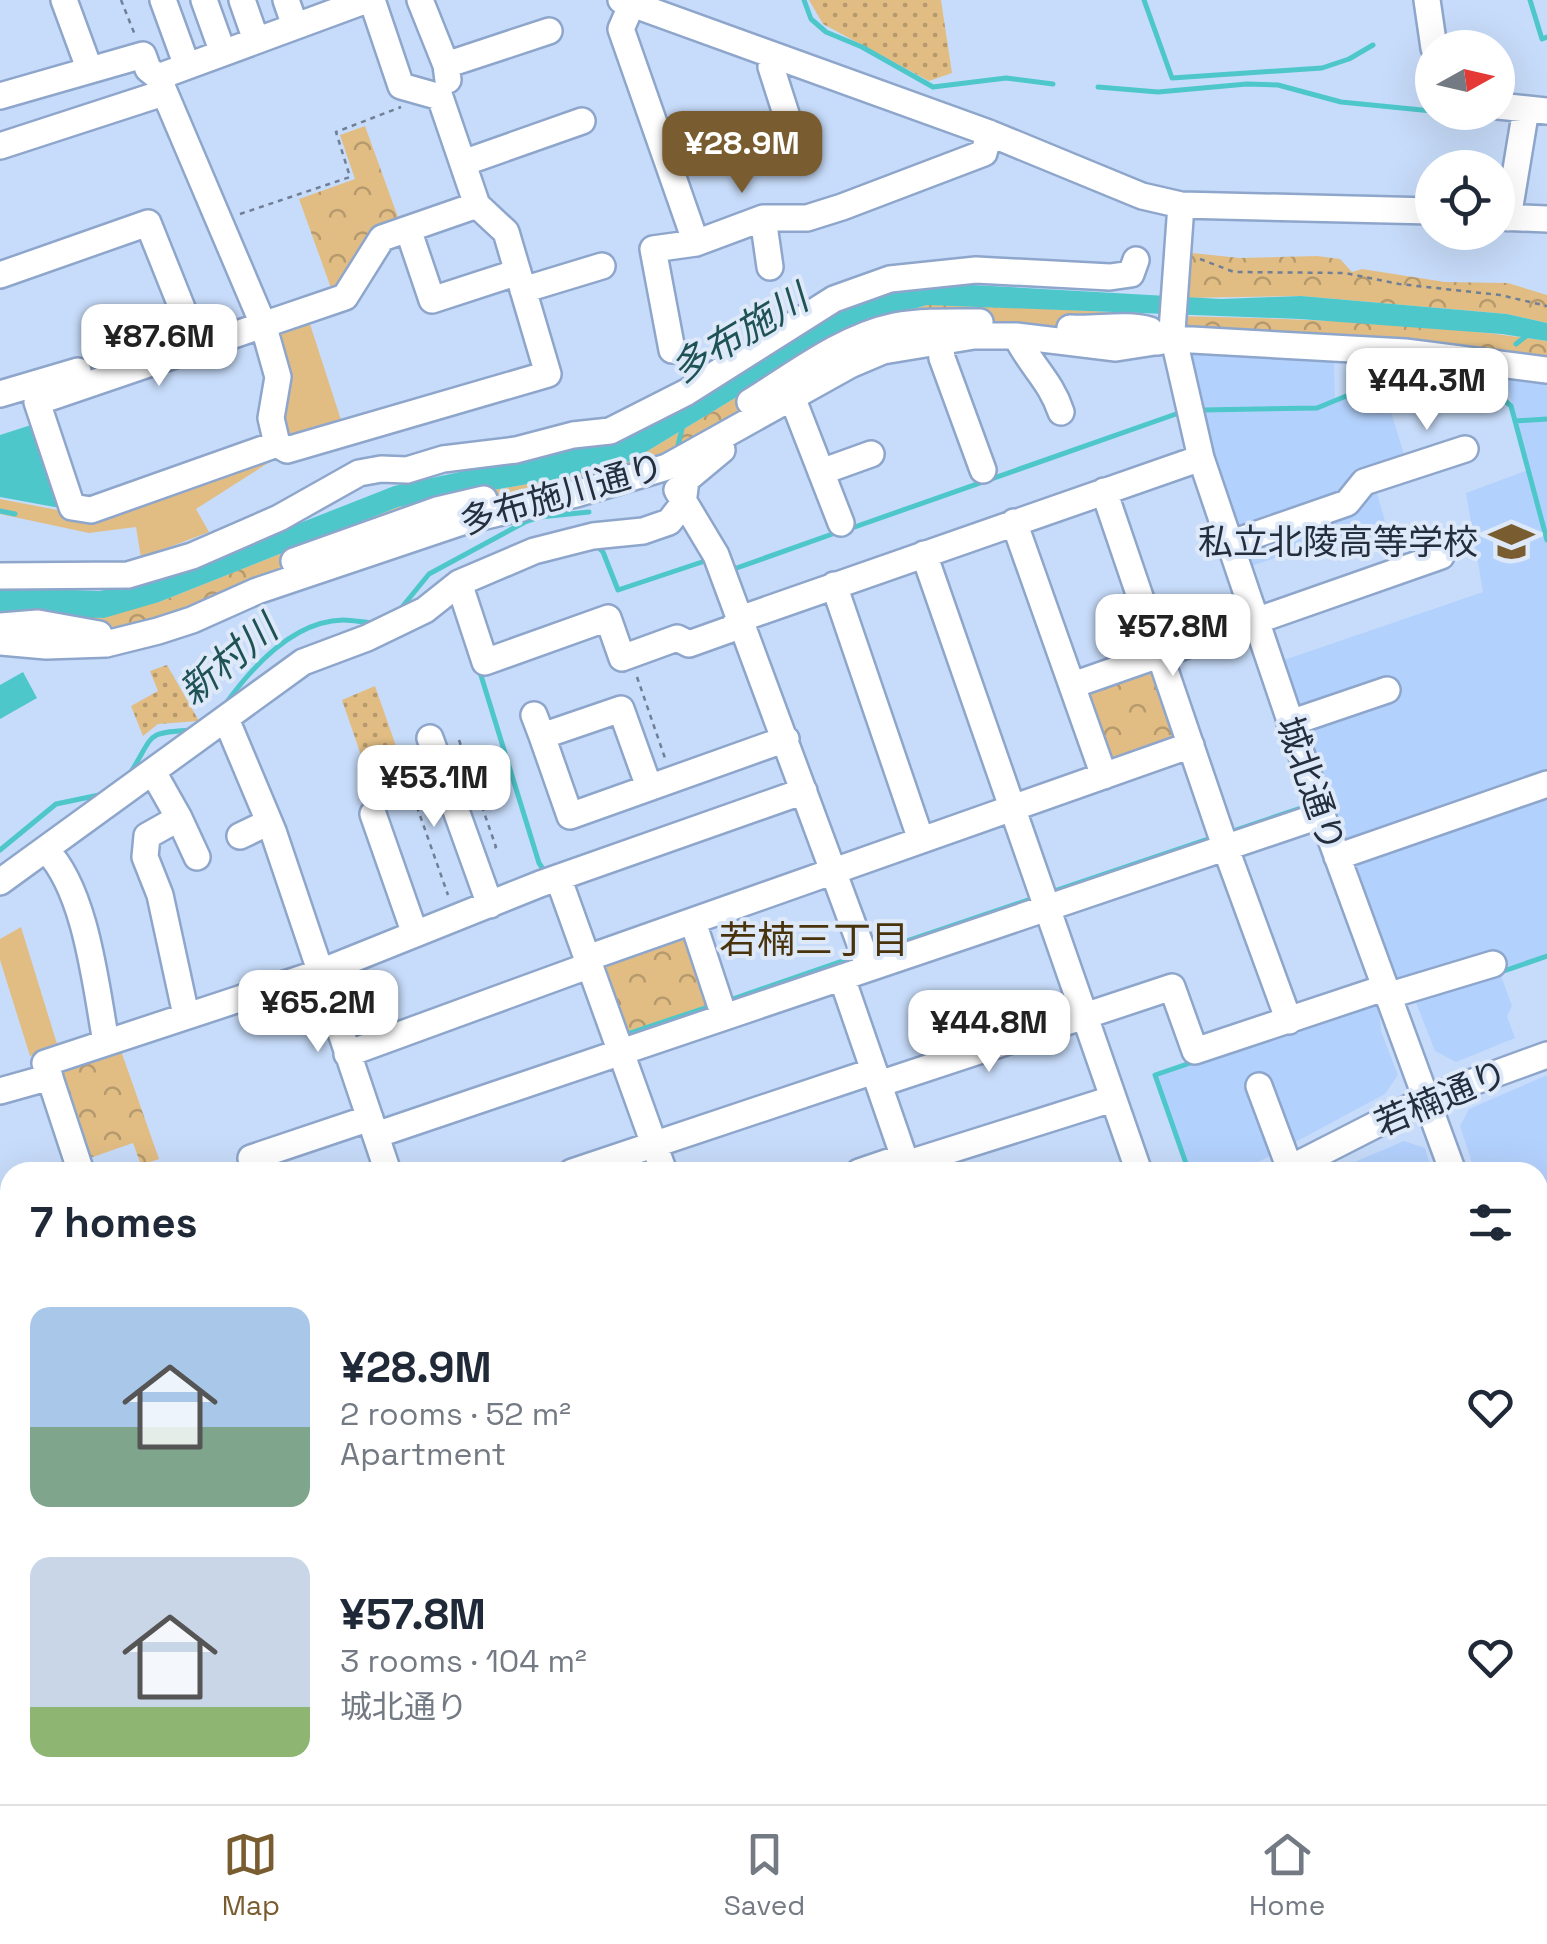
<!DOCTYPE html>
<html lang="en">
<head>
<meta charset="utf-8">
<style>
  body { margin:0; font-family:"Space Grotesk","Noto Sans JP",sans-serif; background:#f2f2f3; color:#1f2937; height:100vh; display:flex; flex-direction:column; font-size:38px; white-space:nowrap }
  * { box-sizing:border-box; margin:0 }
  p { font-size:32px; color:#747a83 }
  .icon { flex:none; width:55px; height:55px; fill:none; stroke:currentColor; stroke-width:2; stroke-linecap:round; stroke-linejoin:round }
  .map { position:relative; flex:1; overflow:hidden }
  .panel { position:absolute; left:0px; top:1162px; width:1548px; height:642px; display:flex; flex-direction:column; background:#fff; border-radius:30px 30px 0 0; box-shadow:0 10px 40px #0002 }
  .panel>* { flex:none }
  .needle { width:65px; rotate:82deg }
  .tools { position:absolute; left:1415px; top:30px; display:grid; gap:20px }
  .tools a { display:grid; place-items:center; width:100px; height:100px; border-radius:50%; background:#fff; box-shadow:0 10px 40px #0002; font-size:50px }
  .price { position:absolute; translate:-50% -85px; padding:0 22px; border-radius:20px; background:#fff; color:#222; font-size:32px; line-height:65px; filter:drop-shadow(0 2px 5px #0008) }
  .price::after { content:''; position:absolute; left:50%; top:60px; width:30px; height:22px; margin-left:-15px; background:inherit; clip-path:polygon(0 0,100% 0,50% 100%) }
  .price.active { background:#795d30; color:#fff }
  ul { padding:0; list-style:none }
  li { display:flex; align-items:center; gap:30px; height:250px; padding:0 30px }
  li span { display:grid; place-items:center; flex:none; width:280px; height:200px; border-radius:20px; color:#555 }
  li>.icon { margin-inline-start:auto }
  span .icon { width:120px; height:120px; fill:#fffc; stroke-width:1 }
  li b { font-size:42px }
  h2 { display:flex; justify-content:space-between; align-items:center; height:120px; padding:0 30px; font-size:42px }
  .dock { display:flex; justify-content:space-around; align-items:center; height:140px; border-top:2px solid #e0e1e3; background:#fff; font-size:28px; color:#747a83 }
  .dock a { display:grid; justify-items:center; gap:5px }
  .dock .active { color:#795d30 }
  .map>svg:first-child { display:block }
</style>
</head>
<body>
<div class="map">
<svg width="1547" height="1804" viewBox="0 0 1547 1804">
  <defs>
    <pattern id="park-crowns" width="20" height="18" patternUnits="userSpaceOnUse" patternTransform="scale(2.5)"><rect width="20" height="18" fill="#e1bd84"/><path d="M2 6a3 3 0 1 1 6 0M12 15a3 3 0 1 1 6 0" fill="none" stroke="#b69a6d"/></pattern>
    <pattern id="garden-dots" width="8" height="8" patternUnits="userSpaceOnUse" patternTransform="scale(2.5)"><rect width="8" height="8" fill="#e1bd84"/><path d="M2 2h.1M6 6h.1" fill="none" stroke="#b69a6d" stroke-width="1.8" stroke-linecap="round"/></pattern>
  </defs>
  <rect width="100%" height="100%" fill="#c7dcfa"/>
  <path fill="#b3d1fd" d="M1189,346L1334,353L1335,402L1357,393L1386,396L1407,464L1372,476L1385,521L1251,566L1211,452L1185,353Z
    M1506,378L1547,380V956L1500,973L1512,1006L1507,1016L1515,1038L1456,1062L1435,1051L1415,1000L1403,997L1284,660L1483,592L1466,493L1528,470Z
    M1378,997L1381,1031L1398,1075L1385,1094L1240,1172H1188L1156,1073Z
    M1547,1075V1375L1538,1350V1172H1475L1460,1126L1469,1109Z
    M1404,1141L1425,1148L1432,1172H1331Z
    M1538,1470L1547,1495V1804H1150L1147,1795H1538Z
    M10,1768V1795H577L568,1804H0V1773Z"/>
  <path fill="#e1bd84" d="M309,321L342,423L291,440L284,418L290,384L275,332Z
    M279,456L196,509L209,532L141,558L136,527L89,533L0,514V499L89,516Z
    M21,927L58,1047L30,1056L0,960V939Z
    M10,1782V1795H220L223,1804H0V1785Z"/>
  <path fill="url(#park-crowns)" d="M365,126L399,220L372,229L336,286L331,288L299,199L355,179L340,135Z
    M1183,252L1240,258L1317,256L1340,259L1352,272L1362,269L1445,282L1508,283L1547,295V323L1507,314L1301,296L1181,298Z
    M955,304L1130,313L1137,336L870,346L674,457L178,620L86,639L0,614L159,602L398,507L567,477L631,461L854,326L927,305Z
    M1178,316C1301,319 1425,322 1547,341V364L1180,333Z
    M1157,660L1185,741L1106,768L1078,688Z
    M682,930L715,1007L624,1038L598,968Z
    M119,1045L159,1159L141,1165L133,1143L90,1158L60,1067Z"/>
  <path fill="url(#garden-dots)" d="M809,0H941L952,73L929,81L823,24Z
    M167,665L199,721L158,724L143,736L131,706L158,691L150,671Z
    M375,686L396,746L362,758L342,700Z"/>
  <path fill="#4ec7cb" d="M919,282L1221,299L1301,296L1507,314L1547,323V341L1502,334L1300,319L927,305L854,326L631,461L567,477L398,507L159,602L104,618L0,614V587L99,591L150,582L394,486L629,436L688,406L788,340L852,304Z
    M31,425L60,508L0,497V435Z
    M23,672L37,698L0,719V685Z"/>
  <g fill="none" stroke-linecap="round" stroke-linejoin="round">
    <path stroke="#4ec7cb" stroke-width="5" d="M804,0L811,19L826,32L862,47L933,87L1006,78L1053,84
      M1144,0L1172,78L1322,68L1349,59L1373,45
      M1530,0L1542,39L1547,37
      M1098,87L1158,92L1247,84L1278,85L1341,102L1432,111
      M1443,112L1499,118
      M1516,344L1530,333
      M1203,410L1317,408L1356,392L1389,394L1437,386L1467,395L1479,387L1494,385L1495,392L1511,406L1547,540
      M1515,421L1547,419
      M678,445L682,429
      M0,511L15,514
      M849,529L1176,414
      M597,546L603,552L618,590L708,560
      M731,570L838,532
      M398,612L429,574L525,522L540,517L589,512
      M479,669L539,863L545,872
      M224,706C251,668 292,621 343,620C354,620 365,623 375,623
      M131,772C155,733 145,733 192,730
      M1230,832L1310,805
      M0,850L56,804L104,794
      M1051,892L1211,838
      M871,953L1034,898
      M1498,973L1547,956
      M727,1001L854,957
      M627,1034L711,1006
      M1189,1172L1155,1075L1196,1061
      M0,1641L10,1668"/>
    <defs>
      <path id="minor" d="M64,0L89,68
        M163,0L187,66
        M204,0L223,53
        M242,0L256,40
        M286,0L295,26
        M372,0L401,86L440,97
        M420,0L446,65L448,80
        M621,0L989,133L1142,196L1181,205L1432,211
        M1427,0L1434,48
        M631,6L621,29L696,243
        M773,56L771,67L797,148
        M446,65L549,31
        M0,96L143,55L148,69L158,77
        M440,97L477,205L506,232L548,374L287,450L277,444L91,510L72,507L37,402L345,297L382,238L477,205
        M1498,106L1547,111
        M0,146L163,93
        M463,163L582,121
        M1181,205L1172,331L1201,458L1322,815L1453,1172
        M1498,217L1547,219
        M763,218L770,267
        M1508,218L1526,109
        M408,229L432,300L518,272
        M0,275L148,223L192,333
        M523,290L602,266
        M1070,328C1098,330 1123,323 1150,330L1158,342
        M1016,336C1030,365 1051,381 1061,412
        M940,342L942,358L983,470
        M672,350L653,249L696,243L763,218H807L842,207L984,153L989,133
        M0,394L78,371
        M792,397L841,523
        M750,402C794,375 842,337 895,326C922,321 952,322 980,322
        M277,444L271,418L278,377L263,324L158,77L367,0
        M821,472L871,454
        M677,490L716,555L869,968
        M1104,491L1226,849L1289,1021
        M1014,522L1104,776
        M1229,544L1347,503L1364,482L1465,449
        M924,554L1139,1172
        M294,561L437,510L484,499
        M0,576L128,575L192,556L279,518L359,473L381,469L407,470L443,459L516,450L573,435L610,431L687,392L834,299L890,279L976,270L1110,277L1131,274L1136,260
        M459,583L485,662L608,618L622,658L677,638L689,644L731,629L740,619L1201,458
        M834,585L921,840
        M0,626L38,623L99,634
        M0,642L46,646L106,644L158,631L192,620L257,591L465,521L576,494L667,467L850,365L883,351L974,336H1016L1116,348L1174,339L1405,352L1547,370
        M1073,685L1441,556
        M534,715L542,736L621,709L649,787
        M226,719L273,831L388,1172
        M1290,723L1387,690
        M542,736L570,816L786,739
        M430,738L490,905
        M153,772L179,818L147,836L145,857L160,895L186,1015
        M373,814L415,934
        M179,818L197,857
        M240,836L269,822
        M46,850C86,890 96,987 106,1042
        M1337,857L1547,784
        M559,880L664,1172
        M0,882L303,662L367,638L425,610L459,583L534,551L593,536L643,531L669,522L683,504L686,480L722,450
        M693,922L724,1016
        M842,978L909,1172
        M1387,996L1493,964
        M347,1054L585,967L596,955L1191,745
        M879,1084L1172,987L1195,1051L1384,988
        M1259,1086L1290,1169
        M0,1091L50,1077
        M376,1135L1322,815
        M906,1164L1112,1099
        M81,1172L45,1063L318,973L540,884L804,791
        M255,1172L251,1158L370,1118
        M572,1172L874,1071
        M859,1172L903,1157
        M1283,1172L1426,1099L1547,1055
        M0,1308L10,1305
        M1538,1403L1547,1429
        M0,1409L10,1406
        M0,1513L10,1510
        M0,1736L10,1733
        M598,1795L602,1804
        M778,1795L781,1804
        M1134,1795L1137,1804
        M678,1804L703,1795"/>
    </defs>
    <use href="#minor" stroke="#8ea6cb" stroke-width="30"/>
    <path stroke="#707f95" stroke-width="2.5" stroke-dasharray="5 5" stroke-linecap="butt" d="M121,0L135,35
      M240,214L350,177L336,132L401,107
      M1200,259L1234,272L1345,273L1399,284L1500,295L1547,306
      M637,677L666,761
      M459,740L496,847L492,849
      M397,750L448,895"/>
    <use href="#minor" stroke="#fff" stroke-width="25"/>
  </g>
  <defs>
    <symbol id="school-bare" viewBox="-9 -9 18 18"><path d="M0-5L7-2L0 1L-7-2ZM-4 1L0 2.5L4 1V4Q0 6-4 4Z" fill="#795d30" stroke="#dde8f8" stroke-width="2.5" paint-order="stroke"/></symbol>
  </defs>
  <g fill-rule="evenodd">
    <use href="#school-bare" x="1480" y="510" width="63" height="63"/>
  </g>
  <g text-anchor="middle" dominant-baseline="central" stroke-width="8" stroke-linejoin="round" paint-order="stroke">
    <g font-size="35" fill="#242e3d" stroke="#dde8f8">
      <text transform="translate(562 494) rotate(-16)">多布施川通り</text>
      <text transform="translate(1311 784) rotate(71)">城北通り</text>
      <text transform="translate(1441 1098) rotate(-23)">若楠通り</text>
    </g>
    <g font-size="35" fill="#242e3d" stroke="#dde8f8" text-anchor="end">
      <text x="1478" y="542">私立北陵高等学校</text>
    </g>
    <g font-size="38" font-style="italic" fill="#1e5254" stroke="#dde8f8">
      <text transform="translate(739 334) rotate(-31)">多布施川</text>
      <text transform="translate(228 660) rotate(-40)">新村川</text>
    </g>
    <g font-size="38" fill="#48330d" stroke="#dde8f8">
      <text x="814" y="940">若楠三丁目</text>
    </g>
  </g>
</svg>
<div class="tools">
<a><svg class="needle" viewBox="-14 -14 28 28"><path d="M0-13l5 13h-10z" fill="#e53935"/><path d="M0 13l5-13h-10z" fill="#747a83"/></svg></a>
<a><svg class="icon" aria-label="locate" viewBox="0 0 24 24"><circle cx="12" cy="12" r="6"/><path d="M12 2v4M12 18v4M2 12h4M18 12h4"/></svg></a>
</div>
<b class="price active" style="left:742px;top:196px">¥28.9M</b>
<b class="price" style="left:159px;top:389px">¥87.6M</b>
<b class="price" style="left:1427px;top:433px">¥44.3M</b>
<b class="price" style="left:1173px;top:679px">¥57.8M</b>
<b class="price" style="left:434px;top:830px">¥53.1M</b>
<b class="price" style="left:318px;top:1055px">¥65.2M</b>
<b class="price" style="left:989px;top:1075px">¥44.8M</b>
<section class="panel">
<h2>7 homes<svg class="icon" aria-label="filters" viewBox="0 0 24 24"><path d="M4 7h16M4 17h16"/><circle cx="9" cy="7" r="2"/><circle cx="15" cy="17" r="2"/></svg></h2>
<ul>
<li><span style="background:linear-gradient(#a9c7e8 60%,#7fa58c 0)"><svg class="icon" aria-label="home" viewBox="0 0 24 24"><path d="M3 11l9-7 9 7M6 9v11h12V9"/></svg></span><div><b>¥28.9M</b><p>2 rooms · 52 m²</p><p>Apartment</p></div><svg class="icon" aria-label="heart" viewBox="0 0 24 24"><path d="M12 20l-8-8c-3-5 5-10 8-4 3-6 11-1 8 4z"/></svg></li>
<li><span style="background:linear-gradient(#c9d6e8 75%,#8fb573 0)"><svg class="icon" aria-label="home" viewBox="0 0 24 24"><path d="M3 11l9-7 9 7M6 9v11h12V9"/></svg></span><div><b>¥57.8M</b><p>3 rooms · 104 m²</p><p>城北通り</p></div><svg class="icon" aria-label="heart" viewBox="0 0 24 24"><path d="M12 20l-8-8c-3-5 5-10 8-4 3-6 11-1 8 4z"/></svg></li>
</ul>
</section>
</div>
<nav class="dock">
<a class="active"><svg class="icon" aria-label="map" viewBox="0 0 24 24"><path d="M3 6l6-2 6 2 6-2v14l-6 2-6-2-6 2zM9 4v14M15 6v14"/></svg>Map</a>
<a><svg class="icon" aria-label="saved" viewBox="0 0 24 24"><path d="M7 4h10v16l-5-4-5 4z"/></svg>Saved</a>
<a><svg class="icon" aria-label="home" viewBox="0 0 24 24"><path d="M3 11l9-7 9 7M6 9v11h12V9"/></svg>Home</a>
</nav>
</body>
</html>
